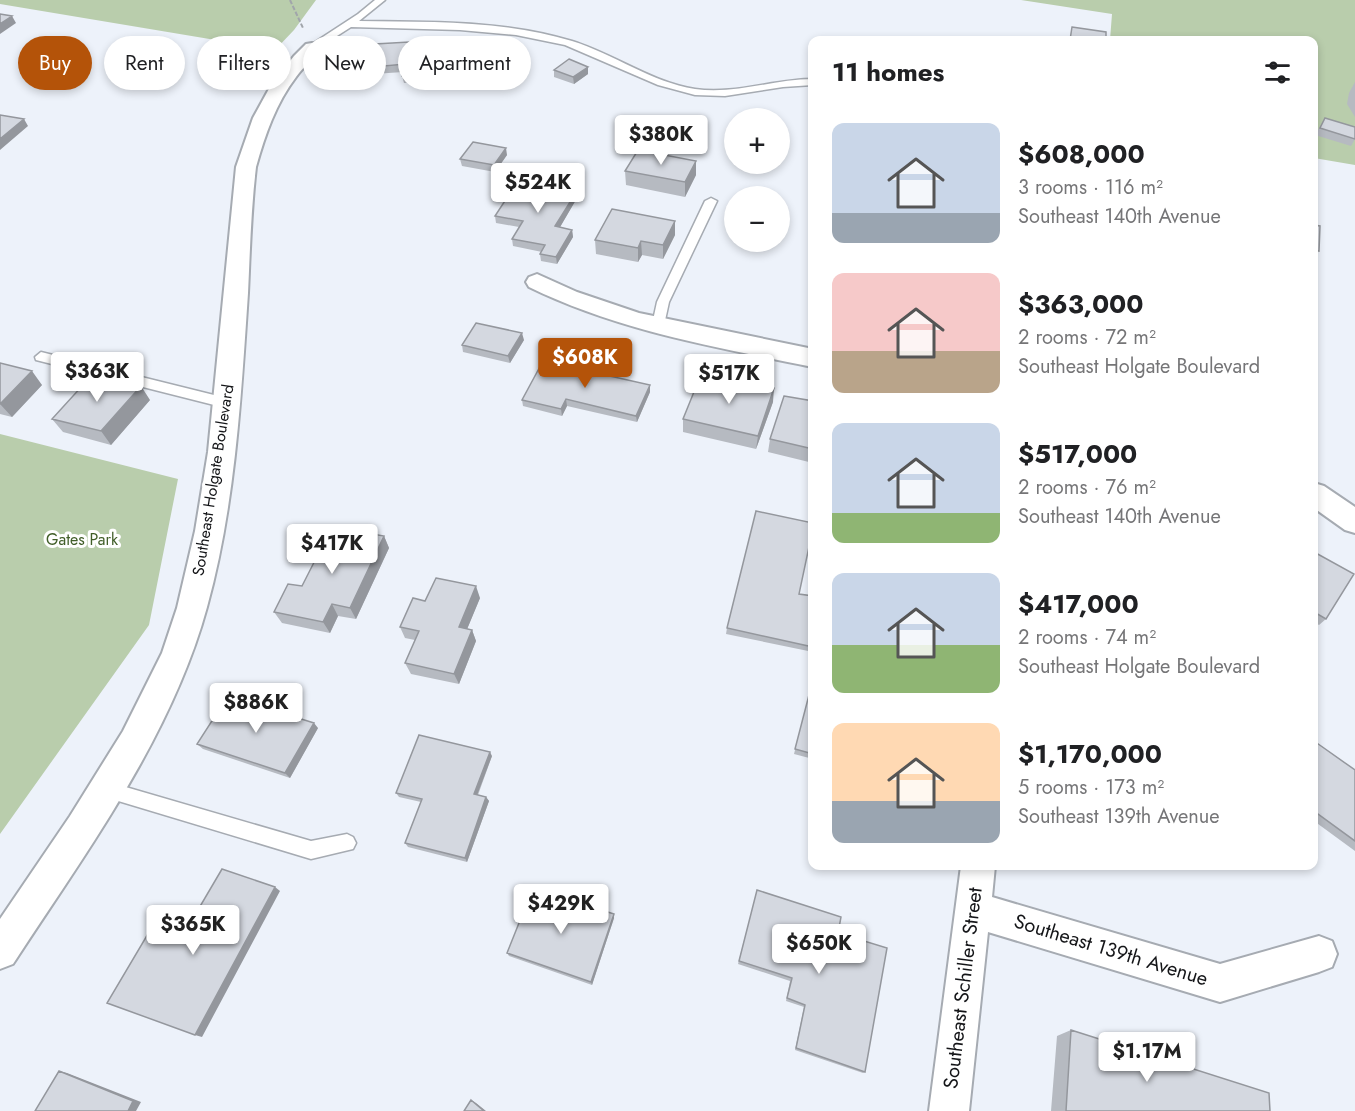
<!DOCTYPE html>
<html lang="en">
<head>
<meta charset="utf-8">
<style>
  body { margin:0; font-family:Jost,sans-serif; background:#f6f6f6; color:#202124; height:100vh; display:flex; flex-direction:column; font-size:22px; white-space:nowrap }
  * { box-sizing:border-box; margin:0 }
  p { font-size:20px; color:#757577 }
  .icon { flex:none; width:33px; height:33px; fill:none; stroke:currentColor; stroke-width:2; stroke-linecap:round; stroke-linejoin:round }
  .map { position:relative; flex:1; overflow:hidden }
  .details { position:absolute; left:808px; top:36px; width:510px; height:834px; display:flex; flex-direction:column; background:#fff; border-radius:12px; box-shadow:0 3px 9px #0003 }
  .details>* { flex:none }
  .hud { position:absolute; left:18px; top:36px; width:570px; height:54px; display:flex; gap:12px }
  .controls { position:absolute; left:724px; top:108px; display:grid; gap:12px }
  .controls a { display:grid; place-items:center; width:66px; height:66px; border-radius:50%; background:#fff; box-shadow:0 3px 9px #0003; font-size:30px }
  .price { position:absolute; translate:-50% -51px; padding:0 14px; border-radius:6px; background:#fff; color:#222; font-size:20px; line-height:39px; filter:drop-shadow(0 2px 3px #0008) }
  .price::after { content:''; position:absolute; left:50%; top:36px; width:18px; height:14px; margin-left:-9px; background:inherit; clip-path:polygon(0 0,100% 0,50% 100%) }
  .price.selected { background:#b45309; color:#fff }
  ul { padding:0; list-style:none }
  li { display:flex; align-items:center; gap:18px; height:150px; padding:0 24px }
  li span { display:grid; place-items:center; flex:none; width:168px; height:120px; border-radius:12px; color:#555 }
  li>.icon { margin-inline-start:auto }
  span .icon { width:72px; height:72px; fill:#fffc; stroke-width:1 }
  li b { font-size:26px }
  h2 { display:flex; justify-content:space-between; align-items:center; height:72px; padding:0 24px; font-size:26px }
  .pill { padding:0 21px; border-radius:27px; background:#fff; box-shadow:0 3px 9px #0003; font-size:21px; line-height:54px }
  .pill.selected { background:#b45309; color:#fff }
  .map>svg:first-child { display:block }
</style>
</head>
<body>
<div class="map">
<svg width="1355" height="1111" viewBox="0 0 1355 1111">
  <rect width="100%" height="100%" fill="#edf2fa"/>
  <path fill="#b9cdac" d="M0,0H316L294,30L275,50L0,4Z
    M1021,0H1355V165L1314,158V40H1110L1112,14Z
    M0,434L178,479L149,625L0,834Z"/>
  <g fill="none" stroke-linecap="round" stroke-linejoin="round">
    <defs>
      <path id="lane" d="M375,0H385L359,21C429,22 504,20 572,41C614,54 651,82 695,89C734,95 774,79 813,79V85L783,87L725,96L695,95L658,85L565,45L516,35L460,30L351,27L315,50H309V46L358,14Z
        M711,198L717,201L669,302L664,325L662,328H654L652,325L657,302L705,201Z
        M41,352L226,398L233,403L226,408L36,360L35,357Z
        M105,781L311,841L347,834L353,837L356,843L353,849L311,859L105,797L99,795L96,789L99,783Z"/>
      <path id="street" d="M312,43L318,44L321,48C314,58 304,66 296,77C276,103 265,135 256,167C251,209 250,251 248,293C241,398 235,506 207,607C171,738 86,852 13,964L0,969V919L70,816L123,731L162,653L177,608L195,531L208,452L236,167L253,118L270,87L294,56L306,44Z
        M537,274L577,292L639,313L813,349V367C716,347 619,331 529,287L526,282L529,277Z
        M1314,483L1324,486L1355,507V533L1345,530L1314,508Z
        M961,866H995L992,897L1220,964L1319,936L1332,941L1337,954L1332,967L1319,972L1220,1002L988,932L969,1111H929Z"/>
    </defs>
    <use href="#lane" stroke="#a6abb2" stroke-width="3"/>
    <use href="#street" stroke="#a6abb2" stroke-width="4"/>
    <path stroke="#a1a5ab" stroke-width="2" stroke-dasharray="4.5 2" stroke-linecap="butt" d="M290,0L303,28"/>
    <use href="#lane" fill="#fff" fill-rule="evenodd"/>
    <use href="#street" fill="#fff" fill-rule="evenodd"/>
  </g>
  <path fill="#b6bac1" d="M409,42L411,49V58L428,64V81L404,83L402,76L403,72L374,74L373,67Z
    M588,67V74L574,84L554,77V70Z
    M1355,82V117L1347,104L1349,93Z
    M1325,118L1355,127V139L1351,146L1315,135Z
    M507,155L495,172L462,166L460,159Z
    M625,171L696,175L685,197L626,185Z
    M546,190L544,193L551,194L577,191V198L560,227L572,230L573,237L557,264L541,261L540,254L542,252L513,246L512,239L519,227L496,223L495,216Z
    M675,221V235L663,259L642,255L638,262L596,254L595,240Z
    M1314,225L1319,251L1314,258Z
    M524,340L510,363L463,352L462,345Z
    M0,363L42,385L12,417L0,414Z
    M650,392L637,422L567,406L562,416L523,406L522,400Z
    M150,400L111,445L63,432L52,419Z
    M813,401V463L768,452L770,439Z
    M773,402L756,449L683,432V419Z
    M384,536L389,548L356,619L338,616L330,633L282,623L274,612L302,586Z
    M1314,552L1326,619L1319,625L1314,622Z
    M800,594L813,596V652L726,634L727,628Z
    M480,598L467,629L472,630L476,641L459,684L411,674L405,663L415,640L405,638L400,627L425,601Z
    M810,691H813V759L794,754Z
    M318,728L290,778L203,749L197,744Z
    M1314,741L1355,770V851L1314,821Z
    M492,756L478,795L486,797L489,801L467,862L408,847L405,843L421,802L399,797L396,793Z
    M813,787V806L809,804Z
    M757,890L838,933L865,1072L863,1073L795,1050L804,1007L786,1001L790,981L738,964Z
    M614,914V918L592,985L509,956L507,953Z
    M1071,1030L1270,1111H1051L1057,1036Z"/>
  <path fill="#94979d" d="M12,16L16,23L0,34V24Z
    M409,42L411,49L410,65L409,58Z
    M426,57L428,64V81L426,74Z
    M588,67V74L574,84L573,77Z
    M24,119L28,126L0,150V139Z
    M506,148L507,155L495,172L494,165Z
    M696,161V175L685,197V182Z
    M545,182L546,190L540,199L539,192Z
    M577,191V198L556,234L555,226Z
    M675,221V235L663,259V245Z
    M572,230L573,237L557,264L556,257Z
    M641,241L642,255L638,262V248Z
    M522,333L524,340L510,363L508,356Z
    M32,371L42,385L12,417L0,404Z
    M650,385V392L637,422L636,416Z
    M141,386L150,400L111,445L101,431Z
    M774,388L773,402L756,449L758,436Z
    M566,399L567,406L562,416L561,409Z
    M384,536L389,548L356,619L350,608Z
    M476,586L480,598L463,639L459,627Z
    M332,604L338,616L330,633L323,622Z
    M472,630L476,641L459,684L454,674Z
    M314,723L318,728L290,778L285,773Z
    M490,752L492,756L476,798L474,794Z
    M486,797L489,801L467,862L465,858Z
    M275,887L280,891L202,1037L195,1035Z
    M614,914V918L592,985L591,982Z
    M59,1071L67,1073L141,1102L136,1111H128Z
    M471,1100L476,1103L486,1111H484Z"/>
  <path fill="#d4d8e0" stroke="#94979d" stroke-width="1.5" d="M0,14L12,16L0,24Z
    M1072,27L1106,32V40H1070Z
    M409,42V58L426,57V74L402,76L405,64L373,67L375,44Z
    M569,59L588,67L573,77L554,70Z
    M0,115L24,119L0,139Z
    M1325,118L1355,127V139L1320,128Z
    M473,142L506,148L494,165L460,159Z
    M638,150L696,161L685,182L625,171Z
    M520,178L545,182L539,192L551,194L556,186L577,191L555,226L572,230L556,257L540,254L545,245L512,239L523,221L495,216Z
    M612,209L675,221L663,245L641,241L638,248L595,240Z
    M1314,225L1320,226L1319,251L1314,250Z
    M476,323L522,333L508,356L462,345Z
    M543,361L650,385L636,416L566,399L561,409L522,400Z
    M0,363L32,371L0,404Z
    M93,374L141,386L101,431L52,419Z
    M700,377L752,386L753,384L774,388L758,436L683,419Z
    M784,396L813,401V449L770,439Z
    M756,511L813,523V528L799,594L813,596V647L727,628Z
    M332,527L384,536L350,608L332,604L323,622L274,612L288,584L302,586Z
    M1314,552L1354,574L1326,619L1314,612Z
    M436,578L476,586L459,627L472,630L454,674L405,663L419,631L400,627L413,598L425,601Z
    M810,691H813V754L795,749Z
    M228,696L314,723L285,773L197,744Z
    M419,735L490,752L474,794L486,797L465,858L405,843L422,799L396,793Z
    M1314,741L1355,770V841L1314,811Z
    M813,789V801L811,800Z
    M222,869L275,887L195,1035L107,1003L155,922L185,932Z
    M533,888L614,914L591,982L507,953Z
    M757,890L841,917L838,933L887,948L865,1072L796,1048L805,1005L787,998L792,978L739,961Z
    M1071,1030L1269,1093L1270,1111H1066Z
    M59,1071L133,1101L128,1111H35Z
    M471,1100L484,1111H464Z"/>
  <g text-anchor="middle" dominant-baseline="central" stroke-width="6" stroke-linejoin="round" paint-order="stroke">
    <g font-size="16" fill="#141518" stroke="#fff">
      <text transform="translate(213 480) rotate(-81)">Southeast Holgate Boulevard</text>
    </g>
    <g font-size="16" fill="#415e29" stroke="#fff">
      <text x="82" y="539">Gates Park</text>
    </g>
    <g font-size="20" fill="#141518" stroke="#fff">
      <text transform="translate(1111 950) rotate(17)">Southeast 139th Avenue</text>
      <text transform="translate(963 988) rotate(-83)">Southeast Schiller Street</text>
    </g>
  </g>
</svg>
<div class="controls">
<a>+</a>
<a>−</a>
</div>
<b class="price" style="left:661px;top:166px">$380K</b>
<b class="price" style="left:538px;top:214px">$524K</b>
<b class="price selected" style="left:585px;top:389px">$608K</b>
<b class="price" style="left:97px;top:403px">$363K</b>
<b class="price" style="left:729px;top:405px">$517K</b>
<b class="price" style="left:332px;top:575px">$417K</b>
<b class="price" style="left:256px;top:734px">$886K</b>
<b class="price" style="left:561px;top:935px">$429K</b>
<b class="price" style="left:193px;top:956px">$365K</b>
<b class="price" style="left:819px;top:975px">$650K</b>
<b class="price" style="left:1147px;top:1083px">$1.17M</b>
<div class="hud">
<a class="pill selected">Buy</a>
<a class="pill">Rent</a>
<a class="pill">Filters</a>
<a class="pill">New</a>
<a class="pill">Apartment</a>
</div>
<section class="details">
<h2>11 homes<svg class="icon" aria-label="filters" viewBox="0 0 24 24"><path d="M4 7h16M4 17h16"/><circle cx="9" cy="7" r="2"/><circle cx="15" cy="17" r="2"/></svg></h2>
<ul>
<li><span style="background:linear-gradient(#c9d6e8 75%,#9aa5b1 0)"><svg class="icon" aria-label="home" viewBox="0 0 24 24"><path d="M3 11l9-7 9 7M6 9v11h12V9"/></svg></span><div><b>$608,000</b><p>3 rooms · 116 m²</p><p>Southeast 140th Avenue</p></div></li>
<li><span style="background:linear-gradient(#f6c9c9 65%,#b9a48a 0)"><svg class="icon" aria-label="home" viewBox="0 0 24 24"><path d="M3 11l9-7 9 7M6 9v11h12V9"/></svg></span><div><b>$363,000</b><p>2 rooms · 72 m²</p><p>Southeast Holgate Boulevard</p></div></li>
<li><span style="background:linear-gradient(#c9d6e8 75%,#8fb573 0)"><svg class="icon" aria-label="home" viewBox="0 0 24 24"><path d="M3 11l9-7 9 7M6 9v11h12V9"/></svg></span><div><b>$517,000</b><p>2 rooms · 76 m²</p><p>Southeast 140th Avenue</p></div></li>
<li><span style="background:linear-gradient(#c9d6e8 60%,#8fb573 0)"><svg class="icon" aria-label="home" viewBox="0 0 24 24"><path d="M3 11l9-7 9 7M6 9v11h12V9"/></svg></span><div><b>$417,000</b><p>2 rooms · 74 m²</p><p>Southeast Holgate Boulevard</p></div></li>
<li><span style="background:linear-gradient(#ffd9b3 65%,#9aa5b1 0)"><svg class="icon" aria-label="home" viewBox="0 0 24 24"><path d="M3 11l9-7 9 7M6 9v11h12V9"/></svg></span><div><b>$1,170,000</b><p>5 rooms · 173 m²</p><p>Southeast 139th Avenue</p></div></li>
</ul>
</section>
</div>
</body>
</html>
